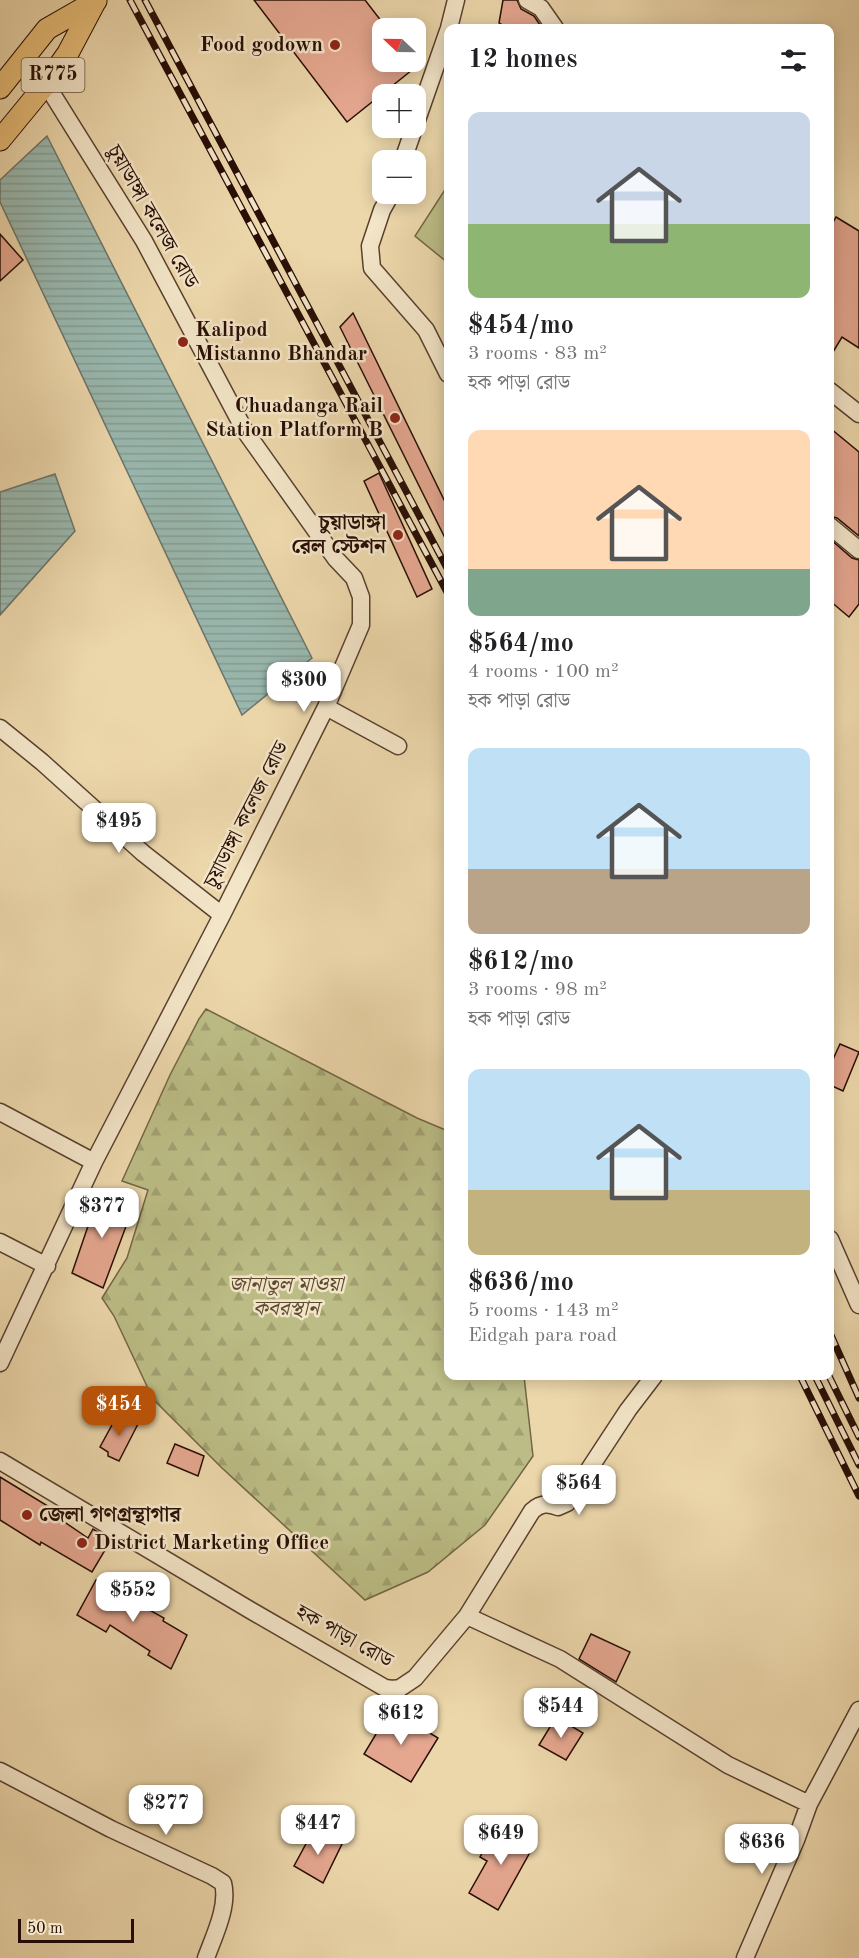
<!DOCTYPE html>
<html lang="en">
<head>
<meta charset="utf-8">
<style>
  body { margin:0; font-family:"Old Standard TT","Noto Serif Bengali",serif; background:#f2f2f2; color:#202124; height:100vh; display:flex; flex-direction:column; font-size:22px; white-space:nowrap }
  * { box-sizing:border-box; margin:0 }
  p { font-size:20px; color:#757577 }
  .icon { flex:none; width:33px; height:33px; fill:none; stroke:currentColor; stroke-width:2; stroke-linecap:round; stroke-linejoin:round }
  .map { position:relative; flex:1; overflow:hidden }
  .drawer { position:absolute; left:444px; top:24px; width:390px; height:1356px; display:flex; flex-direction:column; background:#fff; border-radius:12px; box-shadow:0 3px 15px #0003 }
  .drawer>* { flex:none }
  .needle { width:39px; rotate:292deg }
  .fabs { position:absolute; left:372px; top:18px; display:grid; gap:12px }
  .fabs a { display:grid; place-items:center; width:54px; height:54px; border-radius:12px; background:#fff; box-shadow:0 3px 15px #0003; font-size:30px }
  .scale { position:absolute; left:18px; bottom:15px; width:116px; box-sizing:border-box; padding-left:6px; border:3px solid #280e05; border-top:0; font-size:16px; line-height:21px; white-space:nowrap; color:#280e05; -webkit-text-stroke:4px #f3e5c8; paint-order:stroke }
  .price { position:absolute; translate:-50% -51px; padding:0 14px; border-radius:12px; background:#fff; color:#222; font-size:20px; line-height:39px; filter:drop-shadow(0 2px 3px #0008) }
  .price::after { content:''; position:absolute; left:50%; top:36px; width:18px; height:14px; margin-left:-9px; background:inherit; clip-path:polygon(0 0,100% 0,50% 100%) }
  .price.current { background:#b45309; color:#fff }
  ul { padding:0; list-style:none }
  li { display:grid; align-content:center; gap:12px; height:318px; padding:0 24px }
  li span { display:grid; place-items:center; height:186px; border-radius:12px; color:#555 }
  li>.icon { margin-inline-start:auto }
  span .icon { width:108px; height:108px; fill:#fffc; stroke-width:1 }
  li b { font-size:26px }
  h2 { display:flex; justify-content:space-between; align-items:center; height:72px; padding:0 24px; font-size:26px }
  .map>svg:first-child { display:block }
</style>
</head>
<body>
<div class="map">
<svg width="859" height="1958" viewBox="0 0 859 1958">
  <defs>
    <pattern id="forest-firs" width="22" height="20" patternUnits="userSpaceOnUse" patternTransform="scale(1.5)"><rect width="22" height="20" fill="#bcbd86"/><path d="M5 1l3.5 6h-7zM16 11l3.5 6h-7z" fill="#a2a172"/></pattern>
    <pattern id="water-rules" width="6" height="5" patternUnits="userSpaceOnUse" patternTransform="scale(1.5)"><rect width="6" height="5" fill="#99b8af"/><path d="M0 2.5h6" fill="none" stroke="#849d95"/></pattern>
  </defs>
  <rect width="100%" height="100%" fill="#ecd7ab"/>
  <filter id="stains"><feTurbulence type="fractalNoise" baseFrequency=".00333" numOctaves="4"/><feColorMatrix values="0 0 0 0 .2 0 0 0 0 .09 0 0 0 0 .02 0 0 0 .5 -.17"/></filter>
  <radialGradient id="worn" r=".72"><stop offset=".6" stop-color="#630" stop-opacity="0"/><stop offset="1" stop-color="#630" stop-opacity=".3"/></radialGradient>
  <path fill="url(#forest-firs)" stroke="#726646" stroke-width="1.5" d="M206,1009L417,1118L448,1131V1376H524L533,1456L485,1525L428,1572L365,1600L222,1468L153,1399L114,1316L102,1298L127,1258L148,1190L122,1181L170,1075L199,1019Z"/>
  <path fill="#bcbd86" stroke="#726646" stroke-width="1.5" d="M448,185V263L415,236Z"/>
  <path fill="url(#water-rules)" stroke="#6c746b" stroke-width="1.5" d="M47,136L312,658L242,715L0,202V180Z
    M55,474L75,531L0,615V492Z"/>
  <path fill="#e5a790" stroke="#280e05" stroke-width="1.5" d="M254,0H365L382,22V62H422L347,122Z
    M503,0H517L521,9L534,16L540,25L538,28H507L499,23Z
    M836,217L859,231V348L842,337L830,357V228Z
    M0,234L23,260L0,281Z
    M353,313L448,508V544L340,327Z
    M830,428L859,452V536L837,518L830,516Z
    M379,473L432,589L417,597L364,481Z
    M830,539L852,558L859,560V604L849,617L830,601Z
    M840,1044L859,1052L843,1091L830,1085V1066Z
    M100,1191L134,1205L103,1288L72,1273Z
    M118,1414L139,1422L119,1461L108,1456V1452L100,1447Z
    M175,1444L204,1456L198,1476L167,1463Z
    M0,1477L56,1511L54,1515L88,1538L93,1529L111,1540L92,1572L41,1542L40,1545L0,1520Z
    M96,1580L164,1618L163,1621L187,1635L171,1669L148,1655L150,1651L110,1625L106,1632L77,1615Z
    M591,1634L630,1652L616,1682L579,1659Z
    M391,1709L438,1738L411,1782L364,1754Z
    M556,1717L583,1733L566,1760L539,1745Z
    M498,1825L534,1845L498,1910L469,1893L487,1861L480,1857Z
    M314,1829L342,1844L323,1883L294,1866Z"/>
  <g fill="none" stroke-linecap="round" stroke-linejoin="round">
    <defs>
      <path id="minor" d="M527,0L541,8L555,28
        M449,28L456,0
        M403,160L448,31
        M391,194L382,210L370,246L372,268L426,330L448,374
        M830,391L859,414
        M830,526L859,550
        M326,707L398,746
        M0,728L42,762L143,853L222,915
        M0,1112L94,1162
        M830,1239L859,1305
        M0,1242L47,1266
        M0,1363L94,1162L222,915L326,707L361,625V597L354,578L336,559L245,431L144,241L46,84
        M0,1461L250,1610L385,1688L393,1689L400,1688L415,1678L467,1616L560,1659L728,1765L809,1804
        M467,1616L532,1511C540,1503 548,1503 558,1507L567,1503L628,1410L654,1376
        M0,1771L111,1829L212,1876L223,1883C229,1906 214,1936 206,1958
        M745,1958L796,1840L809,1804L859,1710"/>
      <path id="major" d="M0,88L47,29L96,1
        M0,140L46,84L68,53L95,2"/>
    </defs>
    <use href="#minor" stroke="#59402e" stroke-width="19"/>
    <use href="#major" stroke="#280e05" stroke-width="23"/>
    <use href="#minor" stroke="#f3e5c8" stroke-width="16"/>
    <use href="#major" stroke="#e6bc76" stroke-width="21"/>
    <defs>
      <path id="rail" d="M130,0L448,594
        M145,0L448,570
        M830,1333L859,1398
        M800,1376L859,1496
        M815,1376L859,1465
        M829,1376L859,1437"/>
    </defs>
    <use href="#rail" stroke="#280e05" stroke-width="7"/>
    <use href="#rail" stroke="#f3e5c8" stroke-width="4.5" stroke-dasharray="14" stroke-linecap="butt"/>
  </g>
  <g fill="#8f2418" stroke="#f3e5c8" stroke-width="2">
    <circle cx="335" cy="45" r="6"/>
    <circle cx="183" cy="342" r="6"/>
    <circle cx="395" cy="418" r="6"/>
    <circle cx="398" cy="535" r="6"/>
    <circle cx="27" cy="1515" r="6"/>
    <circle cx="82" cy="1543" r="6"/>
  </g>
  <g text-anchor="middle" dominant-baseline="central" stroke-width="5" stroke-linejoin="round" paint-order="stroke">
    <rect fill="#f3e5c8" stroke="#654e40" stroke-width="1.5" x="21.5" y="58" width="63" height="34" rx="4.5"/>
    <g font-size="20" font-weight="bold" fill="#280e05">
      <text x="53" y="75">R775</text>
    </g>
    <g font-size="21" font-weight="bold" fill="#280e05" stroke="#f3e5c8" text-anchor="end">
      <text x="323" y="45">Food godown</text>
      <text x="195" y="330" text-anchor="start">Kalipod<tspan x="195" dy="24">Mistanno Bhandar</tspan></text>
      <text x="383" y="406">Chuadanga Rail<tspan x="383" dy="24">Station Platform B</tspan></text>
      <text x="386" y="523">চুয়াডাঙ্গা<tspan x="386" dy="24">রেল স্টেশন</tspan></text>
      <text x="39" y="1515" text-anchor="start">জেলা গণগ্রন্থাগার</text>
      <text x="94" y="1543" text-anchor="start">District Marketing Office</text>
    </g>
    <g font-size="21" fill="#280e05" stroke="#f3e5c8">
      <text transform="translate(152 217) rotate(60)">চুয়াডাঙ্গা কলেজ রোড</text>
      <text transform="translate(247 815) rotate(-63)">চুয়াডাঙ্গা কলেজ রোড</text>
      <text transform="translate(344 1637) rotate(29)">হক পাড়া রোড</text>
    </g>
    <g font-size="21" font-style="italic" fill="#5c4b32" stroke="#f3e5c8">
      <text x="286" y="1285">জানাতুল মাওয়া<tspan x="286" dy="24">কবরস্থান</tspan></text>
    </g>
  </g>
  <rect width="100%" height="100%" filter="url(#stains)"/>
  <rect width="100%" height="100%" fill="url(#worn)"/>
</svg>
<div class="fabs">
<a><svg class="needle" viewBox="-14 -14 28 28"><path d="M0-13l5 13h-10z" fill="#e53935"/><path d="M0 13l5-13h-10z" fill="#757577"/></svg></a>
<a>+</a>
<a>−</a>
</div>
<div class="scale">50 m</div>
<b class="price" style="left:304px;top:713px">$300</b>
<b class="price" style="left:119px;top:854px">$495</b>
<b class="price" style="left:102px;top:1239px">$377</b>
<b class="price current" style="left:119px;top:1437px">$454</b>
<b class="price" style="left:579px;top:1516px">$564</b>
<b class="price" style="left:133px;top:1623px">$552</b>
<b class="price" style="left:561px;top:1739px">$544</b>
<b class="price" style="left:401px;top:1746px">$612</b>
<b class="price" style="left:166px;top:1836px">$277</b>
<b class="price" style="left:318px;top:1856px">$447</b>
<b class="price" style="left:501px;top:1866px">$649</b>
<b class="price" style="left:762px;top:1875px">$636</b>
<section class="drawer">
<h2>12 homes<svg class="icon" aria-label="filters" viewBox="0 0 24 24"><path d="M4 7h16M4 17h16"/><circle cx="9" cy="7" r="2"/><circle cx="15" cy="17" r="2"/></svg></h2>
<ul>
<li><span style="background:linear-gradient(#c9d6e8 60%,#8fb573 0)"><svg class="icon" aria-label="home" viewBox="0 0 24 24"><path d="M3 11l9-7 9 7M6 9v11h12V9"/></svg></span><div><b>$454/mo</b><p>3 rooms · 83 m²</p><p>হক পাড়া রোড</p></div></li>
<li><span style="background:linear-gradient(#ffd9b3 75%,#7fa58c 0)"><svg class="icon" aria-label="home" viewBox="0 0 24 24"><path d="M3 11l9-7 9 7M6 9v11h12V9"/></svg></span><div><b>$564/mo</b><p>4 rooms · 100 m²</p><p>হক পাড়া রোড</p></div></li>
<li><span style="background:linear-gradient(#bfe0f5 65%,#b9a48a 0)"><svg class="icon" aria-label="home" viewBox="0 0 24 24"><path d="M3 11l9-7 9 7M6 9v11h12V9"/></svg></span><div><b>$612/mo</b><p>3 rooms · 98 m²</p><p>হক পাড়া রোড</p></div></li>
<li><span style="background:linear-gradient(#bfe0f5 65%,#c2b280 0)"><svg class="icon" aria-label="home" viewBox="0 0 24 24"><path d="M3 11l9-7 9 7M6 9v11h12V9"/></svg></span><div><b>$636/mo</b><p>5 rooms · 143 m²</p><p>Eidgah para road</p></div></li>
</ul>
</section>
</div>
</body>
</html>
